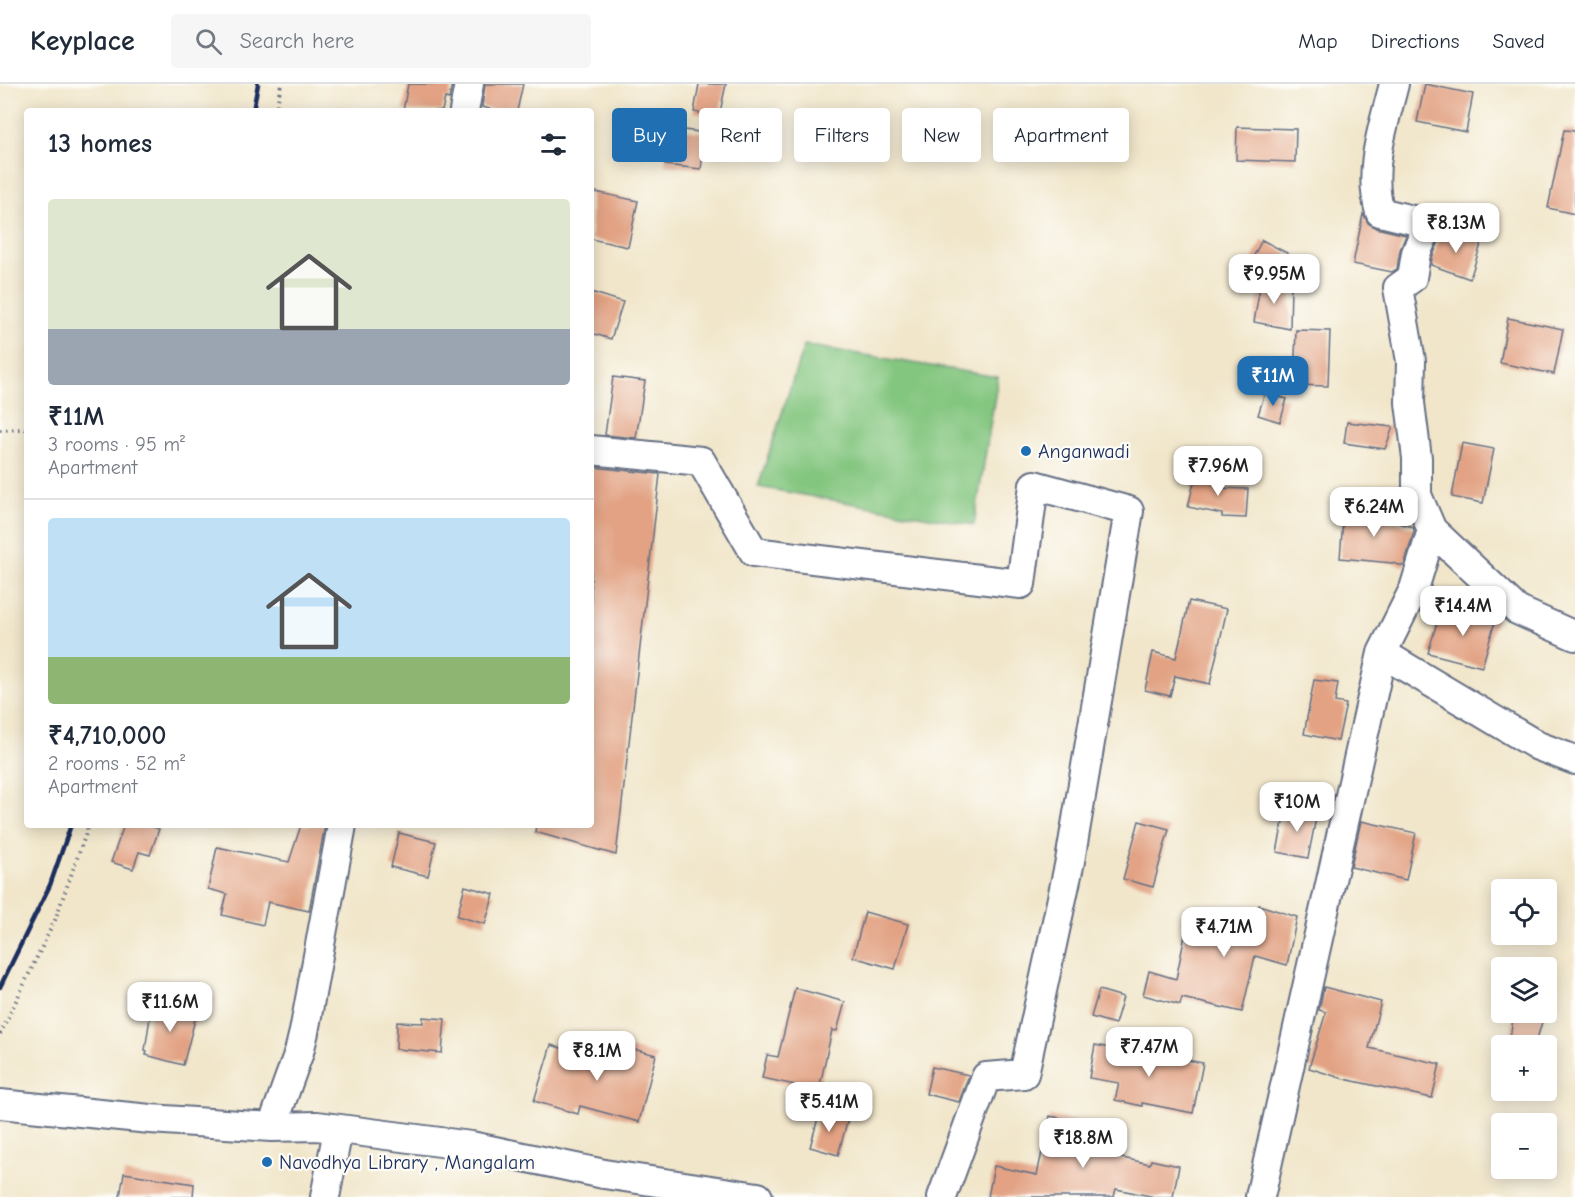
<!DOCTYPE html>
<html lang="en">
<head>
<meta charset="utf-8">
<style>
  body { margin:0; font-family:"Comic Neue",sans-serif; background:#f6f6f7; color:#1f2937; height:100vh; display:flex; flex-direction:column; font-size:22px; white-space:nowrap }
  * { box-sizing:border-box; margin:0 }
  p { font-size:20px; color:#747a83 }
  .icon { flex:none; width:33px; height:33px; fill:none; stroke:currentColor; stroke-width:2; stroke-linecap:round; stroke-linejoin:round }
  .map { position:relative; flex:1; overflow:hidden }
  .sheet { position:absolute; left:24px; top:24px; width:570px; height:720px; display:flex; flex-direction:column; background:#fff; border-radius:6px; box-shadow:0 3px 15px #0003 }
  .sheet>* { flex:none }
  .guide { position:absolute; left:612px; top:24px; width:570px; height:54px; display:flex; gap:12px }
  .fabs { position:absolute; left:1491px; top:795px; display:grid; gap:12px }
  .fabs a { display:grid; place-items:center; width:66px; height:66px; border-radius:6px; background:#fff; box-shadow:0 3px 15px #0003; font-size:30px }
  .price { position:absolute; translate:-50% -51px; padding:0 14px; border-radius:12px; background:#fff; color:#222; font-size:20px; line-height:39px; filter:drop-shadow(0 2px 3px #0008) }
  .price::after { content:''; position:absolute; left:50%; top:36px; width:18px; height:14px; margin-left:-9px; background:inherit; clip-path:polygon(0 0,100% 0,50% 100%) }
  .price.active { background:#1f6fb2; color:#fff }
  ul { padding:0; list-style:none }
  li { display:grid; align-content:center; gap:12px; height:318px; padding:0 24px }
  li+li { border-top:2px solid #e0e1e3 }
  li span { display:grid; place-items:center; height:186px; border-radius:6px; color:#555 }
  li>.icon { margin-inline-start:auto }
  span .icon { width:108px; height:108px; fill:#fffc; stroke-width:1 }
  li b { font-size:26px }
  h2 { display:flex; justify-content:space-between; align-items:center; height:72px; padding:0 24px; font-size:26px }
  .tag { padding:0 21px; border-radius:6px; background:#fff; box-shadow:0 3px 15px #0003; font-size:21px; line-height:54px }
  .tag.active { background:#1f6fb2; color:#fff }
  header { display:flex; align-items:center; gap:36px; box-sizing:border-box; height:84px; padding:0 30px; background:#fff; border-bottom:2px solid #e0e1e3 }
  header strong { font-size:28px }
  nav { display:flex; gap:33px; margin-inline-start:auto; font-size:21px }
  .search { width:420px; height:54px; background:#f6f6f7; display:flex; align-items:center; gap:15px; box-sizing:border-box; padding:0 21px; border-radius:6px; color:#747a83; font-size:22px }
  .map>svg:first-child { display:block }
</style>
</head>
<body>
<header>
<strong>Keyplace</strong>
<div class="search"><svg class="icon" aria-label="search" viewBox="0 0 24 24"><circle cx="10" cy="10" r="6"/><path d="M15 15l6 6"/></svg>Search here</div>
<nav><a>Map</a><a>Directions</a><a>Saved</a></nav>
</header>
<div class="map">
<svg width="1575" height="1113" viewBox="0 0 1575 1113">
  <rect width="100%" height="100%" fill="#fdfcf7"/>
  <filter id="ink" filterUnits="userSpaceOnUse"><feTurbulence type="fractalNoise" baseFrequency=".0167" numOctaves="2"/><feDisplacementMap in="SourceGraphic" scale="12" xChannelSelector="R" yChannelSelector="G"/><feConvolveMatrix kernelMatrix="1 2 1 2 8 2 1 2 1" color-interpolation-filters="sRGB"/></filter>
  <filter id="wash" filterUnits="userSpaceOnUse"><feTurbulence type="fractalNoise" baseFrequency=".008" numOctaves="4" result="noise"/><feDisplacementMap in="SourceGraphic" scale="24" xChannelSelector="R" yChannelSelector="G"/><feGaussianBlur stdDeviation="1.35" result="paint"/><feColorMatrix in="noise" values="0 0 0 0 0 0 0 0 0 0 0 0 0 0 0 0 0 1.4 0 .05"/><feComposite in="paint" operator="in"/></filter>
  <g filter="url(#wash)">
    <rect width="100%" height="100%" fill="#f1e6ca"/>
    <path fill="#83c67f" stroke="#4f7a6e" stroke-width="1.5" d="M804,261L998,293L974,441L758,403Z"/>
    <g id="blocks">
      <path fill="#e2a283" d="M408,0H452L449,15L445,14L442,27H403Z
        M485,0H523L517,27H497L482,23Z
        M699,0H726L719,33L694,28Z
        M1425,0L1473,10L1466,48L1417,38Z
        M1237,43L1296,45L1295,78L1236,76Z
        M669,44L706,49L701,85L665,81Z
        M1564,46L1575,47V130L1548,124Z
        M591,107L638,117L628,163L591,155Z
        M1363,130L1368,139L1376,144L1406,151L1400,166L1397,185L1392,188L1353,180Z
        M1444,145L1482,157L1470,195L1431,181L1432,174Z
        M1262,156L1287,169L1274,194L1249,181Z
        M1261,197L1291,202L1290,245L1254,238Z
        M591,208L623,218L611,255L591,249Z
        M1508,234L1563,245L1554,290L1500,279Z
        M1296,246L1330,247L1328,302L1294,301Z
        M613,293L645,297L636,354L605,351Z
        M1265,309L1287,315L1280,338L1258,331Z
        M1347,338L1393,343L1385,365L1344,359Z
        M1462,359L1494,365L1483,419L1452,413Z
        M591,383L660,390L616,771L535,748L536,741H591Z
        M1197,386L1221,392L1218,404L1248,405L1246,434L1222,433V430L1188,423Z
        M1344,424L1375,427V432L1413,443L1414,447L1404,482L1392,479L1340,474Z
        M1189,517L1227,525L1210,600L1175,592L1170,612L1145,606L1153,568L1176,574Z
        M1465,526L1496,534L1482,583L1428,569L1440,528L1463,534Z
        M1314,596L1338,599L1335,618L1346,620L1338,657L1304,650Z
        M1286,723L1317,729L1308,774L1277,768Z
        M1139,737L1169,745L1153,803L1123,795Z
        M1361,737L1416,749L1406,796L1351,783Z
        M124,741H147L159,745L150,771L139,768L133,785L111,778Z
        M301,741H325L309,827L268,818L263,841L222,831L227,810L208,805L217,763L289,778Z
        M399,749L436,758L428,792L391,783Z
        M465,802L494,810L485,840L457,832Z
        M1259,821L1297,833L1287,881L1255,872L1242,928L1182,914L1180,921L1143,911L1149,887L1176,895L1190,827L1253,840Z
        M865,828L908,840L895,885L853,873Z
        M1324,903L1381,918L1369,964L1440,980L1432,1014L1344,995L1309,984L1326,928L1319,926Z
        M795,904L845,918L837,947L832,946L819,1006L762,994L767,971L778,973Z
        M1099,906L1123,913L1115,940L1091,933Z
        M161,918L197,928L183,981L146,971L147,967L145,966L151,927L158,929Z
        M1514,928H1545L1535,962H1509Z
        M423,933L445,935L442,969L396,965L397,938L423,939Z
        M614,960L656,971L639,1038L580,1022L578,1030L534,1017L551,961L610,978Z
        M1095,961L1156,973L1157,970L1203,979L1193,1029L1142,1019V1022L1115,1016L1119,999L1089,994Z
        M932,983L969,991L959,1018L926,1010Z
        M820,1027L848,1035L838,1071L810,1063Z
        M1050,1032L1100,1042L1095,1068L1150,1080L1151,1076L1179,1082L1173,1113H1155L1116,1105L1114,1113H988L994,1082L1037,1091Z
        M124,1089L194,1100L193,1113H120Z"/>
    </g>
  </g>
  <g filter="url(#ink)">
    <use href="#blocks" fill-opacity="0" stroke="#666f84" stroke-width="1.5"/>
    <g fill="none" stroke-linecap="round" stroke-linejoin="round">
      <defs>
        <path id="minor" d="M464,27L469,0
          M591,366L701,377L754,468L1021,500L1034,401L1129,427L1070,777L1024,990L986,993L942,1113
          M1432,446L1517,526L1575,552
          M1382,569L1538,662L1575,676
          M0,1020L150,1035L272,1043L317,1042L471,1062L604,1090L758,1113
          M272,1043L299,968L304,948L342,741
          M325,1113L338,1046
          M1260,1113L1382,569L1414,505L1432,446L1417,411V374L1410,319L1411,277L1398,204L1412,194L1416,169L1429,140L1380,128C1367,86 1384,41 1394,0"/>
      </defs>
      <use href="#minor" stroke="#666f84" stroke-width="32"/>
      <path stroke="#666f84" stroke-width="4" stroke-dasharray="1.5 4.5" stroke-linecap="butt" d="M276,27L281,0
        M0,346L27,345
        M0,950L55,836L89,741"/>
      <use href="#minor" stroke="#fff" stroke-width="28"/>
      <path stroke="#1b2f5e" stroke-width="4.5" d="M253,27L258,0
        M0,903L50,801L71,741"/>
    </g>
  </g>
  <g fill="#1f6fb2" stroke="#fdfcf7" stroke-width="2">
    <circle cx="1026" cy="367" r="6"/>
    <circle cx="267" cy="1078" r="6"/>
  </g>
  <g text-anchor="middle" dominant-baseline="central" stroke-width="4.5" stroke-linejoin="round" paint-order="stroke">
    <g font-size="20" fill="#1b2f5e" stroke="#fdfcf7" text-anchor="start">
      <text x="1038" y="367">Anganwadi</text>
      <text x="279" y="1078">Navodhya Library , Mangalam</text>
    </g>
  </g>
</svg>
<div class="fabs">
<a><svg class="icon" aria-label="locate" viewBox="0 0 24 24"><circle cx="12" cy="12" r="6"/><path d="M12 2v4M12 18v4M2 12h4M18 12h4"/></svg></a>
<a><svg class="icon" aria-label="layers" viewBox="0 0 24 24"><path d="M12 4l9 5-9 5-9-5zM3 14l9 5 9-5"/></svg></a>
<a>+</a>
<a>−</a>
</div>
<b class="price" style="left:1456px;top:170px">₹8.13M</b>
<b class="price" style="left:1274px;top:221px">₹9.95M</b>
<b class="price active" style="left:1273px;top:323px">₹11M</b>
<b class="price" style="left:1218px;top:413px">₹7.96M</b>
<b class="price" style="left:1374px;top:454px">₹6.24M</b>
<b class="price" style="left:1463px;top:553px">₹14.4M</b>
<b class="price" style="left:1297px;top:749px">₹10M</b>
<b class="price" style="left:1224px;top:874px">₹4.71M</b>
<b class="price" style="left:170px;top:949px">₹11.6M</b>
<b class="price" style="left:1149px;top:994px">₹7.47M</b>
<b class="price" style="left:597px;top:998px">₹8.1M</b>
<b class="price" style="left:829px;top:1049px">₹5.41M</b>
<b class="price" style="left:1083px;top:1085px">₹18.8M</b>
<div class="guide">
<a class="tag active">Buy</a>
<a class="tag">Rent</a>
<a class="tag">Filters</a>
<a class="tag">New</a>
<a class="tag">Apartment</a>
</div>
<section class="sheet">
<h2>13 homes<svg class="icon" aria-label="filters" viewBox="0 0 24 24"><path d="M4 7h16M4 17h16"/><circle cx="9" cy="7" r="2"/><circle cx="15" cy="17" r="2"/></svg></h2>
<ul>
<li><span style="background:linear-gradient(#dfe7d0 70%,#9aa5b1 0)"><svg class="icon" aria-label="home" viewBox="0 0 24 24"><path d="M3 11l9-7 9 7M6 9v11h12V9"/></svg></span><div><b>₹11M</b><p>3 rooms · 95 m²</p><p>Apartment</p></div></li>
<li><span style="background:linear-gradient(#bfe0f5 75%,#8fb573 0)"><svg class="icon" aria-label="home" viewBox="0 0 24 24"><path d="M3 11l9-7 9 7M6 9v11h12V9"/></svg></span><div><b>₹4,710,000</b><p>2 rooms · 52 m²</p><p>Apartment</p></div></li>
</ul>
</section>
</div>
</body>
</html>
